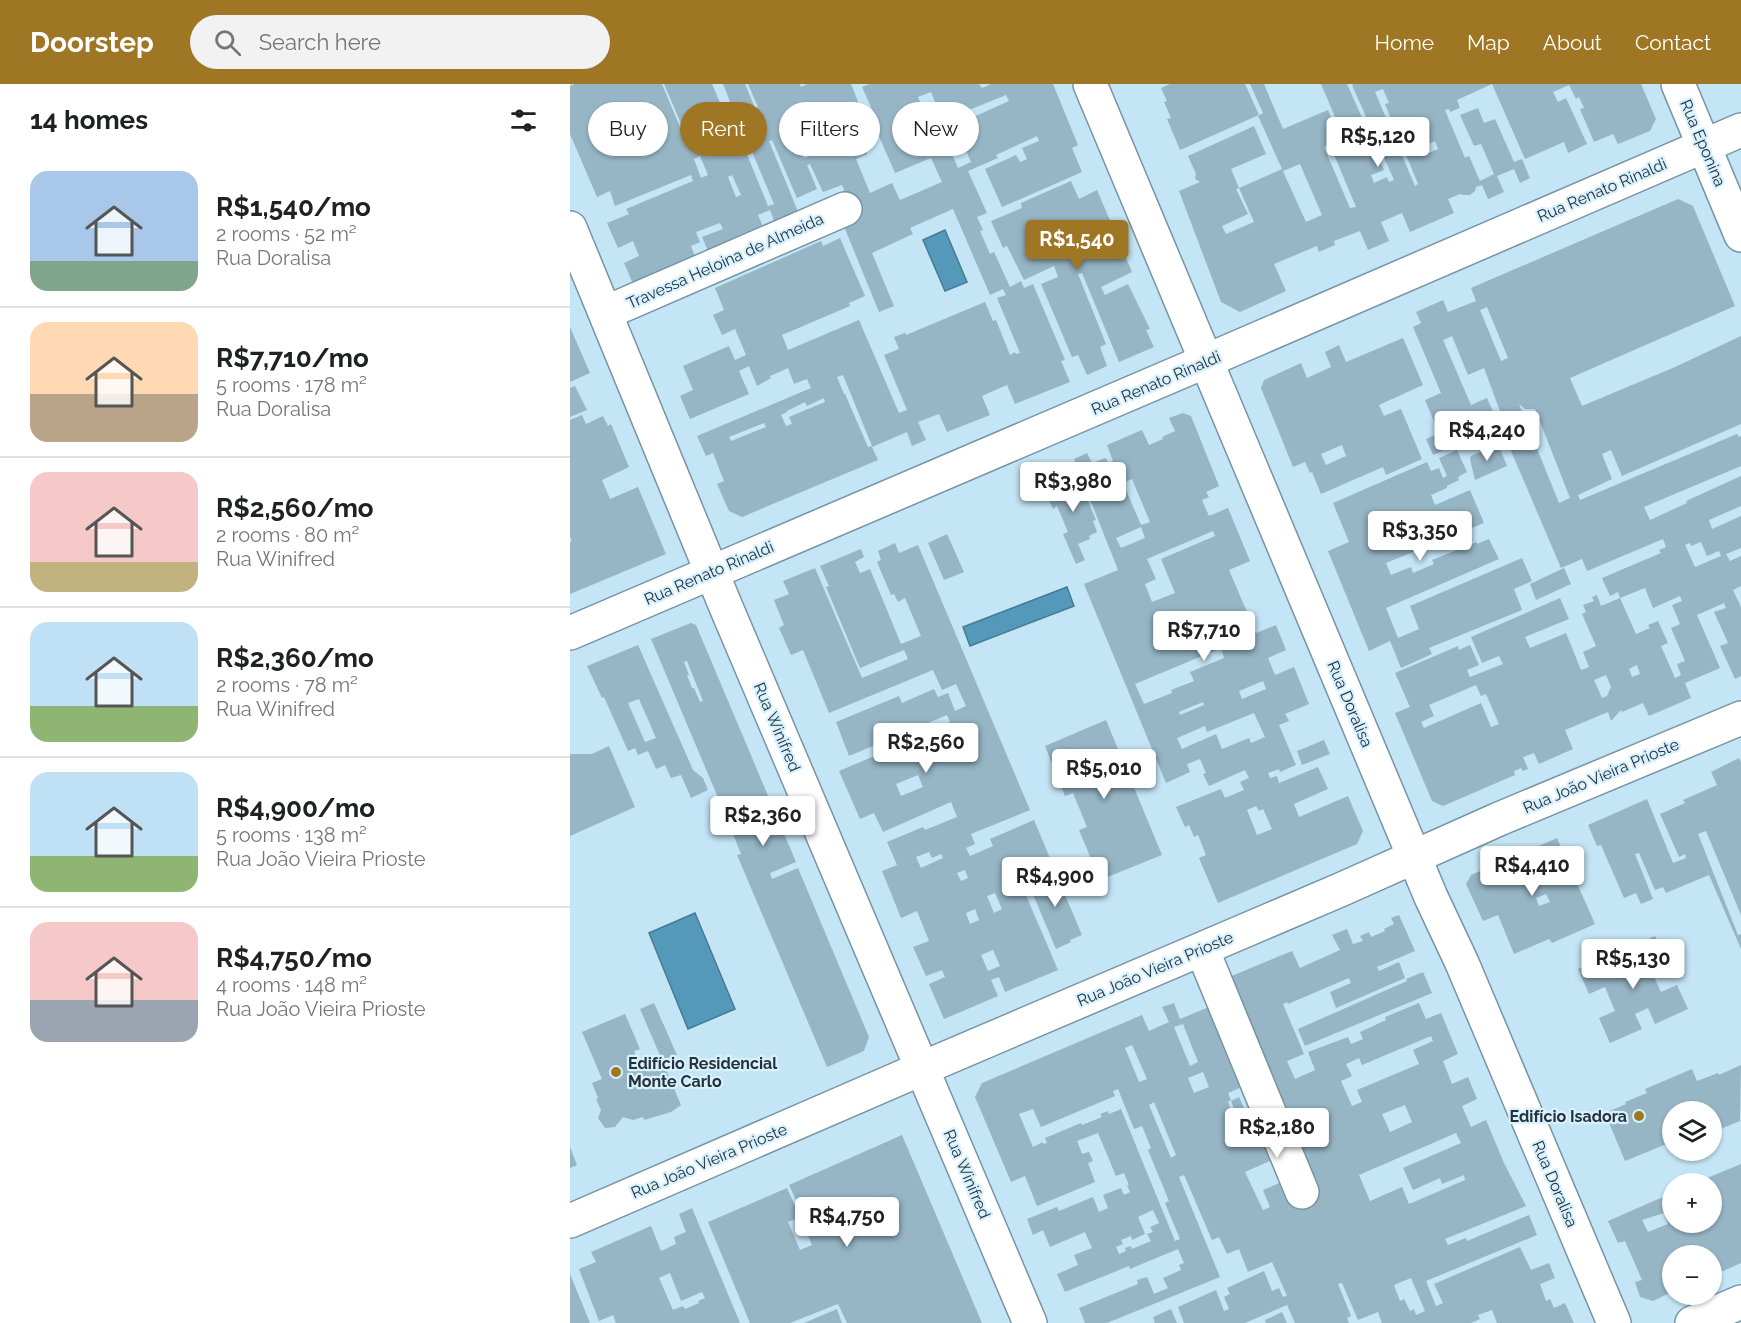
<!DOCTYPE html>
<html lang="en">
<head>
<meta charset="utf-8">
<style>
  body { margin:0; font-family:Raleway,sans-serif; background:#f2f2f2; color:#202124; height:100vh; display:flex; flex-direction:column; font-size:22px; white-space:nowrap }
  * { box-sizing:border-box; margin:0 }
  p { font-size:20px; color:#757577 }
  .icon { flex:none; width:33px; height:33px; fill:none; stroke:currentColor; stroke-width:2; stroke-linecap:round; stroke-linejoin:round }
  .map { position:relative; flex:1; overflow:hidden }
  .sheet { display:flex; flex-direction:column; background:#fff; width:570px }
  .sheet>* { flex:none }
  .guide { position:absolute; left:18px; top:18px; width:570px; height:54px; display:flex; gap:12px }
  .controls { position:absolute; left:1092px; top:1017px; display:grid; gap:12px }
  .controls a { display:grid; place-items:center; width:60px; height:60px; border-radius:50%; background:#fff; box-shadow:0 2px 4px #0004; font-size:30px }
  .price { position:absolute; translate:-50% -51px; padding:0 14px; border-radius:6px; background:#fff; color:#222; font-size:20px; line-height:39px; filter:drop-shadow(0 2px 3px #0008) }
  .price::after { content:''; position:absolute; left:50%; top:36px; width:18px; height:14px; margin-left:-9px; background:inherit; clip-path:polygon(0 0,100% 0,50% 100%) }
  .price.active { background:#9e7624; color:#fff }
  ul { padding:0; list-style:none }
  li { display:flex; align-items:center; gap:18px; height:150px; padding:0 30px }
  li+li { border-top:2px solid #e0e0e0 }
  li span { display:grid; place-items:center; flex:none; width:168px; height:120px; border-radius:18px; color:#555 }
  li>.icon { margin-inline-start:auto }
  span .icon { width:72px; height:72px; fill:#fffc; stroke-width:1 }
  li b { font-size:26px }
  h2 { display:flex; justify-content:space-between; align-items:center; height:72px; padding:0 30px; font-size:26px }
  .pill { padding:0 21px; border-radius:27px; background:#fff; box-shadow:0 2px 4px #0004; font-size:21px; line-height:54px }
  .pill.active { background:#9e7624; color:#fff }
  header { display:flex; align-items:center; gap:36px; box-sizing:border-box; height:84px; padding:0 30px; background:#9e7624; color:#fff }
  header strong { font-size:28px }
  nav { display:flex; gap:33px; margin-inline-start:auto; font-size:21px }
  .search { width:420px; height:54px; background:#f2f2f2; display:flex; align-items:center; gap:15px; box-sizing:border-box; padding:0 21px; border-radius:33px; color:#757577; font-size:22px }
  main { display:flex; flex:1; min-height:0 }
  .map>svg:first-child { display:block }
</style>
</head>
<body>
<header>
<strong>Doorstep</strong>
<div class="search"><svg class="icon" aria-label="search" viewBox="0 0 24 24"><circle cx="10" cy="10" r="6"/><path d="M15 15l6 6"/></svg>Search here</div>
<nav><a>Home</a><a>Map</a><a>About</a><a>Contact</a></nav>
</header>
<main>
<section class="sheet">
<h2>14 homes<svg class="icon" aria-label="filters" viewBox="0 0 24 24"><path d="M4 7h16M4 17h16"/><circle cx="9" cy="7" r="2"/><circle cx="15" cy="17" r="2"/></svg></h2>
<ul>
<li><span style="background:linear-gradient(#a9c7e8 75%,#7fa58c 0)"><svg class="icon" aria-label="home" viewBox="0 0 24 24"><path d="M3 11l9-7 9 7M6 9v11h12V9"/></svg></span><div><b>R$1,540/mo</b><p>2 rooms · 52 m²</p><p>Rua Doralisa</p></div></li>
<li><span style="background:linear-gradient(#ffd9b3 60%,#b9a48a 0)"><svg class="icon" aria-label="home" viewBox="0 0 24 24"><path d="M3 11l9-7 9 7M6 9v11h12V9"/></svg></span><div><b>R$7,710/mo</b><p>5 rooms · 178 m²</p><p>Rua Doralisa</p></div></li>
<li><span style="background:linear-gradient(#f6c9c9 75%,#c2b280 0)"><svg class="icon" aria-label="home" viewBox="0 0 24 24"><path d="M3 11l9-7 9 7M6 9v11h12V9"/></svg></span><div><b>R$2,560/mo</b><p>2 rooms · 80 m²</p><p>Rua Winifred</p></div></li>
<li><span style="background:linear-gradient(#bfe0f5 70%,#8fb573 0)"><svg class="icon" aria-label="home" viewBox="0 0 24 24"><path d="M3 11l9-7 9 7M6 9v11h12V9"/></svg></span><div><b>R$2,360/mo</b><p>2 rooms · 78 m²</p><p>Rua Winifred</p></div></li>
<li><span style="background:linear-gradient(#bfe0f5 70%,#8fb573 0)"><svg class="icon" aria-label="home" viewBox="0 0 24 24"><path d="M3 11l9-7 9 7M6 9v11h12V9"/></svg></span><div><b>R$4,900/mo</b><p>5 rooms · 138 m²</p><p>Rua João Vieira Prioste</p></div></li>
<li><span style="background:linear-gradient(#f6c9c9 65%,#9aa5b1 0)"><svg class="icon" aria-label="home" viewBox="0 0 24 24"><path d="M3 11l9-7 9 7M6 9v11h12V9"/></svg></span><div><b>R$4,750/mo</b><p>4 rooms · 148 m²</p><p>Rua João Vieira Prioste</p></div></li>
</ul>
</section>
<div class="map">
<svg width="1171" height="1239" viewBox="0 0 1171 1239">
  <rect width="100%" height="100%" fill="#c4e5f6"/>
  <path fill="#5599ba" stroke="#477a93" stroke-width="1.5" d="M375,146L397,198L375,207L353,156Z
    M497,503L504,522L400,562L393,543Z
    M125,829L165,925L118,945L79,849Z"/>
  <path fill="#96b5c5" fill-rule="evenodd" d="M5,0H92L115,55L129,49L125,39L113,44L94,0H142L152,23L157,21L198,122L204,120L178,58L183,55L170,29L165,30L153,0H175L185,24L188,23L178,0H230L231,3L237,0H281L299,45L288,50L297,70L286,75L300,109L322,99L330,116L372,98L361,74L325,89L301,34L305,32L292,3L300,0H409L412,4L421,0H483L508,61L502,64L512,88L432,123L415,85L446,71L450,78L457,75L452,64L469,57L467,52L426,71L428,74L398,87L417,129L407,133L413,146L410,147L420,170L424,168L440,203L451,197L454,204L463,200L495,276L491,277L500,298L445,320L437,301L412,312L420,331L377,348L369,330L348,338L356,356L342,362L337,348L302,363L308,376L172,433L159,427L147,400L154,397L143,369L136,372L127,352L241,304L237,295L224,300L218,284L200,292L201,294L187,302L179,282L169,287L179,310L120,335L110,312L123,306L113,282L159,262L165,276L176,271L165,245L152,251L143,231L154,226L145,204L251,157L253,162L270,154L295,212L279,219L280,222L212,251L218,266L289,236L329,329L337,326L314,271L329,265L324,253L335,249L336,251L415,218L423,237L426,236L440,271L445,268L446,270L450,269L427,214L436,211L433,205L420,211L383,125L340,144L343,150L302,169L324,222L309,228L273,140L286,134L272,101L253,108L240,80L237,81L247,105L227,114L202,56L199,57L229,130L205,140L200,126L188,131L194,145L139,169L132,153L153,145L150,139L126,148L130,158L121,162L126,175L64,202L54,179L69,172L63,157L48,164L37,139L59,130L56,125L123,97L121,91L45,122L40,107L27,113L0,50V2ZM361,8L365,18L352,23L348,13ZM436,11L439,17L381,43L377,35ZM78,18L80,22L40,39L38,35ZM276,28L285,48L275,52L266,32ZM94,41L96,45L45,66L43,63ZM393,60L401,78L388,84L380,65ZM233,61L239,72L234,74L229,63ZM130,72L138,91L131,94L124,75ZM162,91L171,111L166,113L158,93ZM273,291L302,362L298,363L275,310H274L267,293ZM254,314L255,318L219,333L222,340L216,342L211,331L217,328V327L235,318L237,322ZM194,339L196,343L161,357L159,353Z
    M600,0H675L689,31L610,66L597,35L601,34L594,18L597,17L591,4Z
    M680,0H694L713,45L758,26L765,41L768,40L751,0H777L797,45L754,63L780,124L786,123L763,68L800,53L814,86L801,91L804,99L817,93L819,98L824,96L782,1L784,0H1071L1086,35L1080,47L1048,60L1043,50L1024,58L1010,25L1014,24L1009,13L1006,15L999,1L983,8L988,18L996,14L1017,60L998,69L994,58L955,75L922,0L887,16L890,24L880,28L879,25L875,26L895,74L899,72L910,97L924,90L911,60L904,62L890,31L908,24L914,39L925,35L944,78L952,75L960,94L950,99L944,85L927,92L934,108L918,115L912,101L906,103L905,107L900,111H893L890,110L878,115L884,129L840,148L832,129L811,138L819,157L798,166L790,147L764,157L765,161L749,168L747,162L704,180L716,207L670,228L651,218L609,107L630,98L625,95L626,90L618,72L684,42L696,70L661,85L669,104L666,105L678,130L652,142L656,150L684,138L669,104L712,85L736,138L752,131L730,80L713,87L688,32L693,29ZM813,5L819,19L815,20L848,100L845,102L805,8ZM865,57L868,65L858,69L855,62Z
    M501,97L509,115L527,106L562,188L531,203L535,211L558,200L580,245L576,246L584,263L549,278L512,189L508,190L536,260L530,263L537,282L517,291L508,271L502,273L471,200L488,193L484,182L454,196L437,162L433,164L421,137L452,124L451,119ZM525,157L528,163L515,169L512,163Z
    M1108,115L1123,122L1165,222L1000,294L1012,322L1105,283L1171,252V340L1052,392L1041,366L1032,370L1042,395L1008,411L1010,416L1167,350L1169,353L1171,352V382L1074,423L1080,436L1117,419L1116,417L1171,392V422L1139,436L1142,445L1171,432V464L1156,470L1160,477L1171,472V502L1163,506L1171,523V592L1165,595L1150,562L1158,559L1144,528L1156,524L1154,519L1127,531L1150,584L1115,599L1121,614L1079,632L1073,619L1052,628L1051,626L1041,637L1038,628L995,646L1003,665L969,680L964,669L953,673L958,685L953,687L951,684L944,687L945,691L873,722L862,717L825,629L840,623L825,589L888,562L889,566L900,561L909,581L897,586L900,593L933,580L929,572L912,579L901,553L990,514L999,535L955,553L960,564L996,549L1011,586L1019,583L1013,568L1026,562L1012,530L1016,528L1013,521L1024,517L1022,513L1027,511L1031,522L1050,514L1048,508L1040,512L1032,494L1091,469L1089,466L1096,463L1093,455L1017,487L1012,475L991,484L930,341L863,371L856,355L869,349L855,316L871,309L843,243L851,239L846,228L873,216L878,228L906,217L901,204ZM917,223L938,274L931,277L910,226ZM882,252L898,291L914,284L931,330L925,332L917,314L901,321L873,256ZM949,320L955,325H965L1000,414L989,419ZM1131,458L1137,472L1149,467L1151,472L1125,483L1115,461L1120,459L1121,462ZM1075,504L1083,524L1110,512L1112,517L1102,521L1110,540L1101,544L1115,577L1107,580L1111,591L1105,594L1091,562L1098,559L1088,537L1078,541L1080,544L1066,550L1050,514ZM1067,581L1070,590L1062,593L1059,585ZM1036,591L1041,603L1037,612L1032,614L1024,596ZM906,601L911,612L916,610L929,640L921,643L911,619L854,644L851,638L864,632L859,621Z
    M0,243L20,289L0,298Z
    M833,254L853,301L809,321L814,332L831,325L852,375L816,391L813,383L751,410L742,388L740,389L735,378L723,383L691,304L694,296L731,279L737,294L761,283L755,268L769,261L776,278ZM772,361L776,372L756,381L751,370Z
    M5,302L17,326L0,333V304Z
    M613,329L621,332L649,402L636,408L639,413L632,416L639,432L658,424L680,477L659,486L686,549L706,541L716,566L698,574L705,591L724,583L739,620L715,630L719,637L709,641L726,681L710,688L709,685L698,689L700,694L707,692L709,699L748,683L758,705L724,720L729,733L778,712L793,747L787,760L648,819L629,774L636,771L628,751L624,753L619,741L615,743L606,723L651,705L655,714L674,706L670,698L679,694L675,686L639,702L633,690L636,689L630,675L617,680L620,688L596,699L514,500L548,486L504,375L517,369L522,379L536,374L538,379L543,377L537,361L572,346L579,361L593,355L592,353L605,347L599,334ZM562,395L580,438L571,441L553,399ZM571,443L575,454L551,464L546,454ZM643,447L645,452L591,475L605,509L582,518L575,500L586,495L577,475ZM651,564L654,574L620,588L624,597L601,606L602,609L574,620L565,600ZM693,597L696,605L672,615L669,607ZM633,618L634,621L610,631L609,628ZM684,629L695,653L681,659L679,654L652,665L646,650L612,665L607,654L635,642L637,648ZM686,722L689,727L693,725L702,745L687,751L677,726Z
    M12,331L16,340L33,332L38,342L41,340L59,383L32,396L40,415L68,403L96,470L0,510V458L2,457L0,453V336Z
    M921,363H926L931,367L937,382L905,396L900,375L901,372Z
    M887,366L897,388L888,393L889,396L877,402V404L861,411L865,421L900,406L914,439L816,479L821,491L841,483L843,489L864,480L862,476L907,458V460L919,455L929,475L816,524L828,554L849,545L840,522L952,474L962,497L944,505L952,526L859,564L862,570L831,584L820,557L799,567L758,467L779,458L763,419L857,378L861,387L869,384L873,394L877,392L869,374Z
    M507,391L526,436L523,437L527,448L519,452L520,455L508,460L515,476L506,480L493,450L498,448L487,422L483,425L474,405Z
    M377,450L394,488L374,496L358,459Z
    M325,459L329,469L348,461L460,726L401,750L405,760L396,764L400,772L423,762L420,755L464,736L480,774L446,788L488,886L435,908L429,893L421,896L428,912L374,935L359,900L375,893L372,886L356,892L343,863L359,857L347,827L331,834L312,787L327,781L317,758L353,743L355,746L387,733L381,718L313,748L304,729L290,735L269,687L352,652L351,650L380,638L377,631L279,672L266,638L329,612L332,619L364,605L368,613L378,609L385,627L396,622L386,600L372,606L363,586L259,629L233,566L221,571L209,544L214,541L204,516L219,510L213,497L245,484L292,594L338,575L334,566L290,584L256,503L259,502L250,482L291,465L294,473L285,478L290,489L300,485L331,560L351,552L335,514L328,518L324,510L321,511L307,478L311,476L308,467ZM348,691L353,703L331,712L326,700ZM359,768L362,774L371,770L373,774L351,784L346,773ZM395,786L398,794L391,797L387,789ZM425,809L432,825L424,829L417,812ZM405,825L409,836L400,840L396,829ZM423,866L430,882L418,887L411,871Z
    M994,484L1001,500L966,516L960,500Z
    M121,539L126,541L226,778L200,789L202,795L228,784L299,953L294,967L257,983L167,771L171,770L157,735L81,555ZM117,577L133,617L130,618L124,604H122L117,591H119L114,578Z
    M68,561L123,686L133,694L138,706L121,714L111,691L101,694L95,681L86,685L78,667L68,671L65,664L58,667L34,613L32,614L17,582ZM69,615L86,654L75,658L58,619Z
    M536,636L592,771L530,796L509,746L517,743L503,709L495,712L475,662Z
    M754,656L760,670L732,681L727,667Z
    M39,662L65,723L0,752V670H22Z
    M1169,674L1171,678V831L1136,747L1128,750L1168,851L1171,850V865L1139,791L1096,809L1093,803L1085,806L1069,769L1065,770L1083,815L1071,820L1066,809L1054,814L1031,761L1027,762L1018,741L1077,715L1103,779L1116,774L1115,770L1109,773L1090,730L1115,719L1113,716L1147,701L1141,688Z
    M987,754L1025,840L982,859L979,855L944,870L928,831L913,837L896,800L901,791ZM976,810L980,818L969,822L966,814Z
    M484,785L512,851L500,856L501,858L486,865L457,796Z
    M829,831L845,867L807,883L809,887L829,878L835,894L766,924L760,908L781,899L779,894L718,920L717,918L713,920L734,970L717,977L725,995L745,986L738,968L778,953L781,960L793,955L790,948L816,936L815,933L849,919L856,935L871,929L888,970L873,977L882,1000L898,993L907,1015L892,1022L901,1043L916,1036L934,1079L956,1122L875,1155L878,1161L896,1154L897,1157L959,1131L967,1151L856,1197L866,1222L873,1219L864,1200L950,1163L961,1186L979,1179L985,1194L970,1200L976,1217L980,1215L984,1224L995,1219L1004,1239H927L922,1226L908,1231L910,1235L901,1239H812L808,1228L788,1236L772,1199L768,1200L781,1232L777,1234L779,1239H725L717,1221L675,1239H614L608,1223L646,1206L654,1227L659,1225L654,1213L660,1210L657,1204L694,1187L702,1207L709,1204L713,1213L717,1212L702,1178L678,1188L669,1165L657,1170L649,1153L642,1156L614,1091L609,1093L650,1193L537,1239H515L509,1224L568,1200L567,1196L577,1193L584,1210L598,1204L593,1194L611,1186L609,1181L614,1179L608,1165L560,1185L559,1182L495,1208L487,1190L508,1181L504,1171L522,1164L515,1148L480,1163L473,1146L463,1151L457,1135L487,1123L489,1127L523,1113L529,1128L538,1124L533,1111L551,1104L554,1111L560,1108L557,1101H559L554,1089L546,1092L528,1049L507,1057L512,1070L519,1068L523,1077L518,1079L525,1098L467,1122L455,1092L441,1098L405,1013L412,999L572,931L579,947L599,938L592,923L604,919L610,935L639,923L672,1003L658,1009L661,1016L656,1019L658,1018L664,1034L662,1035L665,1042L691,1031L709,1073L675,1088L693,1126L700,1123L693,1106L719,1095V1051L735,1044L732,1036L715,1043L652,896L722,867L730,884L770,866L762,851L777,845L783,860L793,857L790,852L799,848L801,853L815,847L814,845L824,840L821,834ZM613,940L628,978L620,982L604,943ZM861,952L863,957L843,966L849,980L787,1006L792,1018L782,1022L771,997L782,992L776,980L789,974L792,981ZM562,961L577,995L569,998L555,964ZM633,988L639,1003L624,1009L618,994ZM548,1005L564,1045L572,1042L581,1064L578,1066L599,1117L595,1119L610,1155L605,1157L551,1025L539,1030L538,1027L530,1030L532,1033L512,1041L511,1039L475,1054L477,1059L473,1060V1058L463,1063L449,1030L463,1025L471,1043L545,1012L543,1007ZM584,1018L606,1071L601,1074L579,1021ZM835,1021L842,1038L820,1048L812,1030ZM886,1049L891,1059L833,1084L843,1106L870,1094L872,1100L894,1091L895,1096L839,1120L832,1103L800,1117L789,1091ZM583,1126L589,1139L580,1143L583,1148L577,1150L581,1157L562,1165L561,1162L555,1164L556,1167L549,1170L546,1163L553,1160L551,1156L561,1152L562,1156L575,1150L568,1133ZM841,1194L855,1227L846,1231L844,1225L840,1227L834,1215L830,1217L824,1201Z
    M1085,852L1096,876L1080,884L1091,908L1107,901L1118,925L1085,940L1078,924L1065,930L1072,945L1040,959L1029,934L1045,927L1035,903L1019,910L1008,885L1039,871L1050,894L1063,888L1054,866Z
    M853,888L862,909L735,962L728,945L837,897L836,895Z
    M84,919L107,971L92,976L111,1021L101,1028L74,1036L73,1033L63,1036L53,1033L45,1043L35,1044L28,1034L31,1026L26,1015L28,1014L22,999L32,995L12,948L55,930L70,965L64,967L71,985L92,976L70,925Z
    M1171,981L1170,1037L1148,1046L1150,1052L1142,1055V1028H1102V1066L1115,1067L1103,1071L1099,1059L1055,1077L1035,1029L1056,1020L1055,1018L1077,1009L1075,1005L1122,985L1127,997L1148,989L1149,991Z
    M669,1013L677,1031L668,1035L661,1017Z
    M332,1051L412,1239H277L268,1220L220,1239H180L138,1138L217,1104L229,1131L232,1129L219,1101ZM230,1133L242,1161L230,1166L218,1138Z
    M0,1063L7,1081L0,1084Z
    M1171,1080V1179L1142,1192V1172H1102V1208L1083,1217L1070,1213L1065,1198L1072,1196L1055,1157L1048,1159L1038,1137L1102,1109V1138H1142V1100L1125,1099ZM1094,1129L1098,1140L1078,1148L1072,1136Z
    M122,1124L170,1239H46L43,1231L29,1237L9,1185L26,1178L21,1168L81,1142L91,1167L106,1160L104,1153L116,1148L109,1130ZM100,1189L111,1217L132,1208L135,1214L128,1217L129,1219L115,1225L113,1222L103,1226L89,1194Z
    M0,1190L20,1239H0Z
    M267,1225L272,1239H234Z
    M601,1225L607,1239H585L583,1233Z
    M712,1228L717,1239H696L695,1236Z"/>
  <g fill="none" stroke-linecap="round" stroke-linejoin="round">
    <defs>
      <path id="minor" d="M520,0L861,813L892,879L1044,1239
        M1108,0L1171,151
        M0,144L156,523L460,1239
        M35,229L275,125
        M0,549L636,277L1171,46
        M632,865L732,1108
        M0,1137L353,984L770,806L929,735L1171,634
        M1122,1239L1171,1218"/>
    </defs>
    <use href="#minor" stroke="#7694a4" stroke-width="36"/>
    <use href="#minor" stroke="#fff" stroke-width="33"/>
  </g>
  <g fill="#9e7624" stroke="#d7f1ff" stroke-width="2">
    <circle cx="46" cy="988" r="6"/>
    <circle cx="1069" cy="1032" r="6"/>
  </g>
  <g text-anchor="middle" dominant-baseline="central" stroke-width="4.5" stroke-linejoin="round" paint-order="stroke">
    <g font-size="16" fill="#263239" stroke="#d7f1ff">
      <text transform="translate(1133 59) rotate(67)">Rua Eponina</text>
      <text transform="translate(1032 106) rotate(-23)">Rua Renato Rinaldi</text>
      <text transform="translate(155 177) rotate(-24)">Travessa Heloina de Almeida</text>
      <text transform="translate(586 299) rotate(-23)">Rua Renato Rinaldi</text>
      <text transform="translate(139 489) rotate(-23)">Rua Renato Rinaldi</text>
      <text transform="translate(780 620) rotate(67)">Rua Doralisa</text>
      <text transform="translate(207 643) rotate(67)">Rua Winifred</text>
      <text transform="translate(1031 692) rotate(-23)">Rua João Vieira Prioste</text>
      <text transform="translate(585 885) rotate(-23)">Rua João Vieira Prioste</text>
      <text transform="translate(139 1077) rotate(-23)">Rua João Vieira Prioste</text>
      <text transform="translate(397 1090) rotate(67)">Rua Winifred</text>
      <text transform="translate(985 1100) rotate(67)">Rua Doralisa</text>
    </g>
    <g font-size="16" font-weight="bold" fill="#263239" stroke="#d7f1ff" text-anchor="start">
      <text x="58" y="979">Edifício Residencial<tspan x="58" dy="18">Monte Carlo</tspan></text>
      <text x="1057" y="1032" text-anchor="end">Edifício Isadora</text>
    </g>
  </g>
</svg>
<div class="controls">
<a><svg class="icon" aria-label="layers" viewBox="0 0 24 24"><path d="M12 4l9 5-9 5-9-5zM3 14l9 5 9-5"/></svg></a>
<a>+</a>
<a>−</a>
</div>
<b class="price" style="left:808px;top:84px">R$5,120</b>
<b class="price active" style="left:507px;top:187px">R$1,540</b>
<b class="price" style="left:917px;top:378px">R$4,240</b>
<b class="price" style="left:503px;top:429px">R$3,980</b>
<b class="price" style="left:850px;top:478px">R$3,350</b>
<b class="price" style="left:634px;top:578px">R$7,710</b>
<b class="price" style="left:356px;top:690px">R$2,560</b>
<b class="price" style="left:534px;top:716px">R$5,010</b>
<b class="price" style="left:193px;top:763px">R$2,360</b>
<b class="price" style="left:962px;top:813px">R$4,410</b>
<b class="price" style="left:485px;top:824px">R$4,900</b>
<b class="price" style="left:1063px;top:906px">R$5,130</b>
<b class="price" style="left:707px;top:1075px">R$2,180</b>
<b class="price" style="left:277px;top:1164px">R$4,750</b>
<div class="guide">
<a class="pill">Buy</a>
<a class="pill active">Rent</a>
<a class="pill">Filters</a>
<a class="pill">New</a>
</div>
</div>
</main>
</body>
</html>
